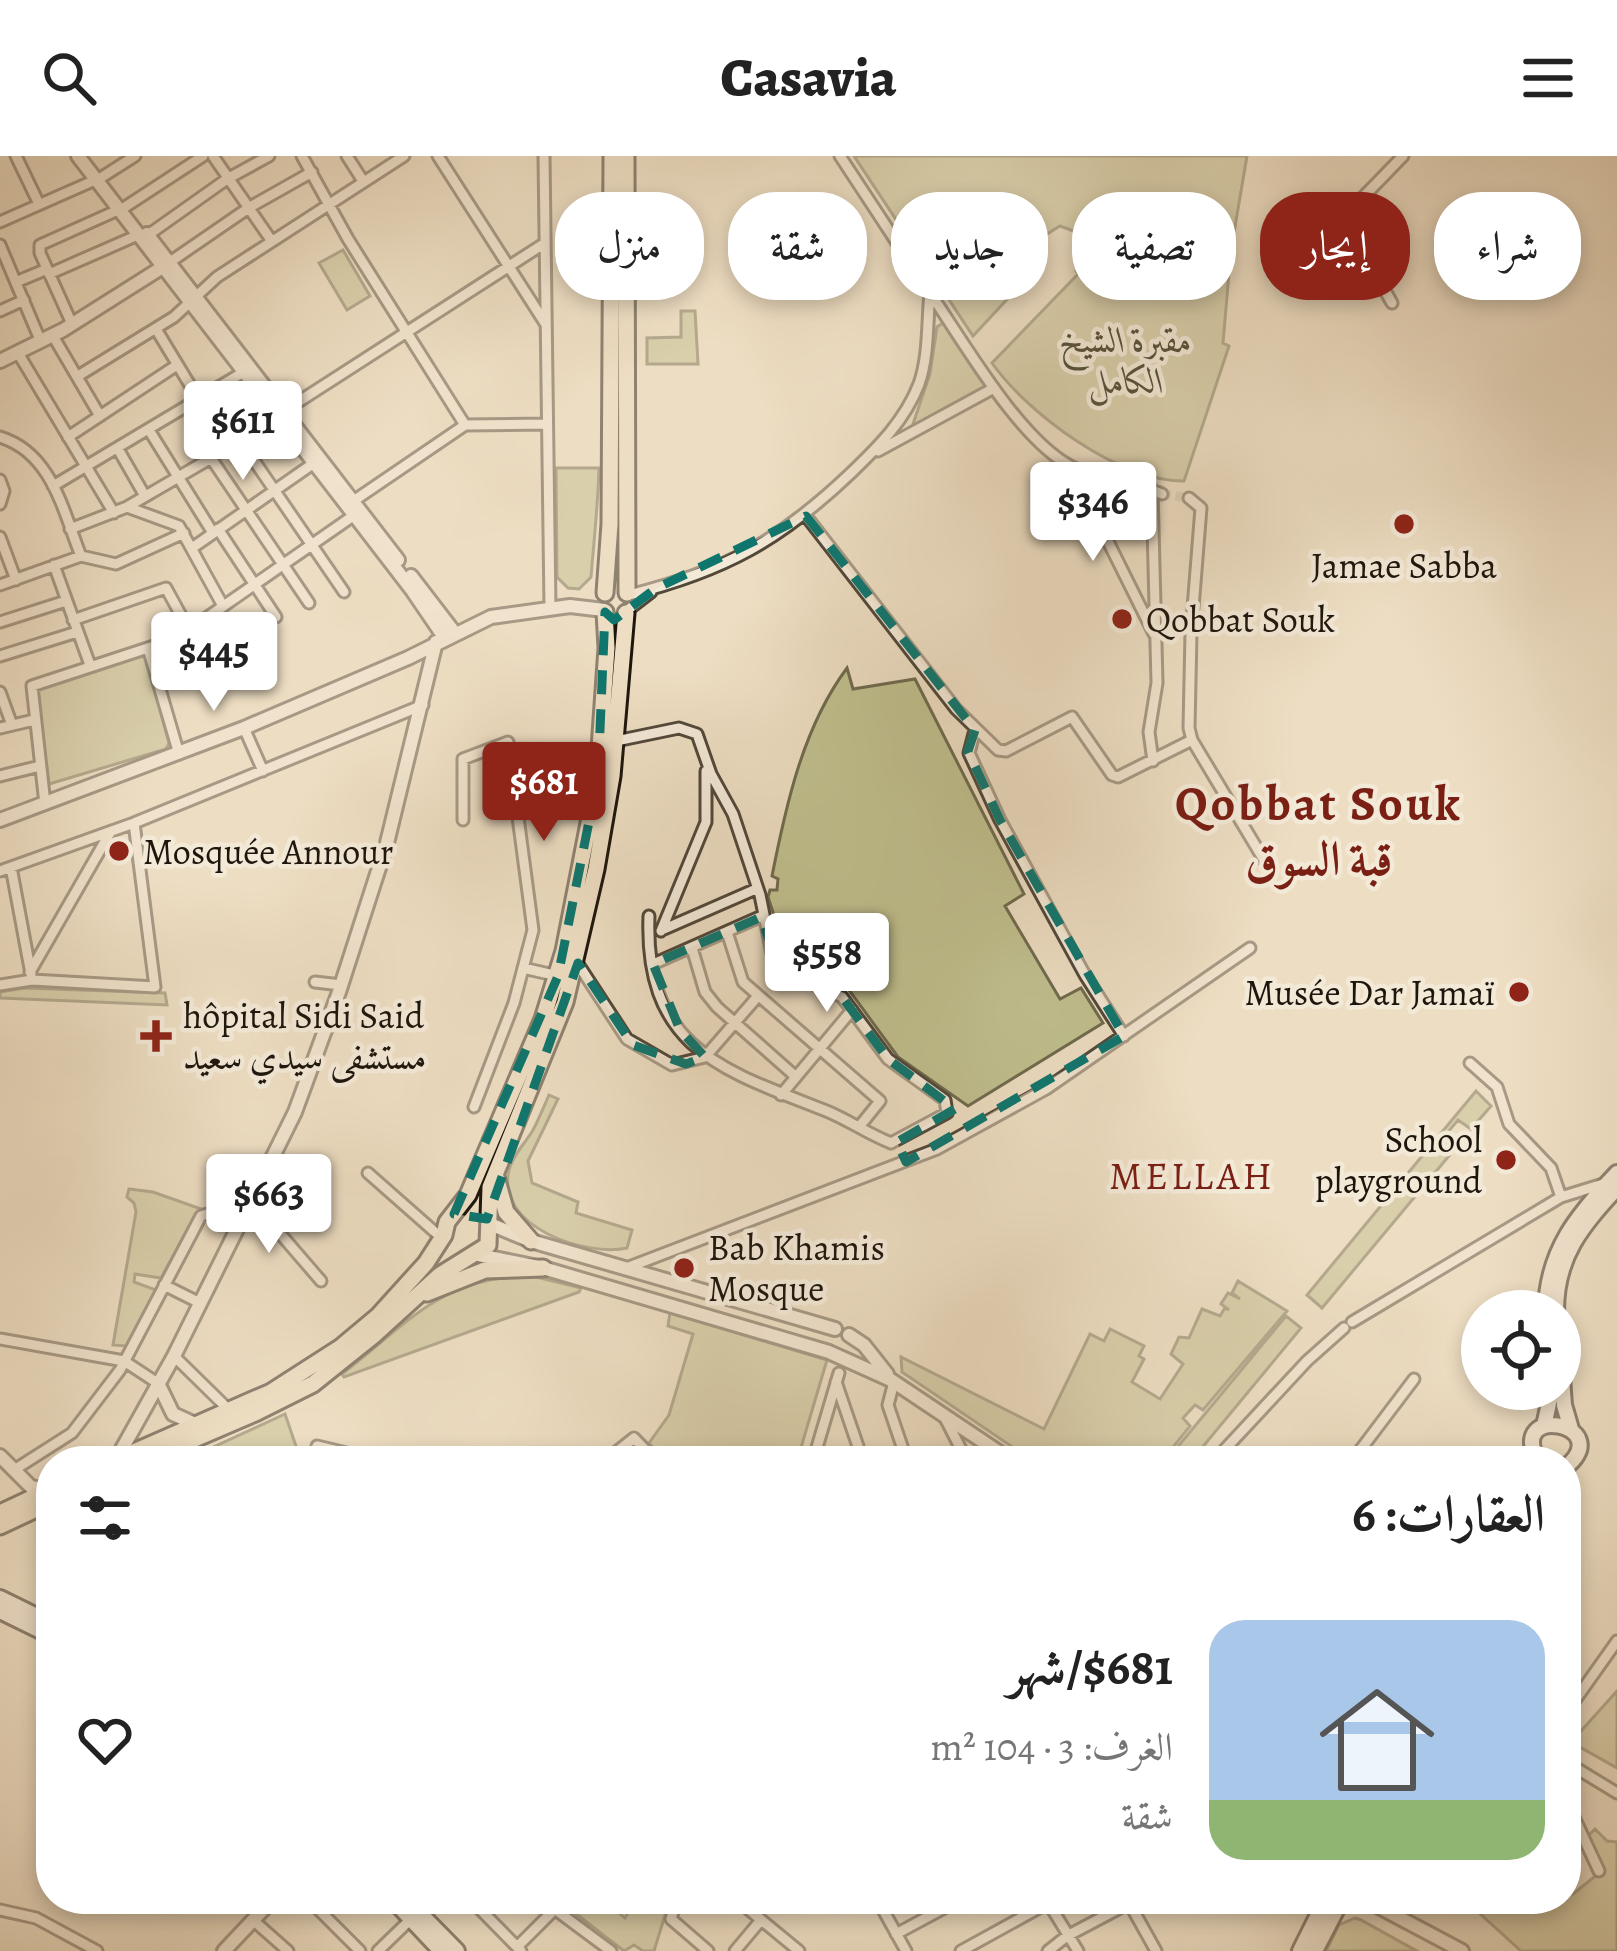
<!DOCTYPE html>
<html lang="ar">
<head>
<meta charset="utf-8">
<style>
  body { margin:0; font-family:Alegreya,Amiri,serif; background:#f6f6f6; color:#222; direction:rtl; height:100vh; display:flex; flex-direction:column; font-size:45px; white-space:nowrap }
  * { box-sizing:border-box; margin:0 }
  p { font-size:39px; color:#767676 }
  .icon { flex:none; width:66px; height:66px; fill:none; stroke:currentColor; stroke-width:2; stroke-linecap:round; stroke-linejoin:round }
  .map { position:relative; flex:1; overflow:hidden; direction:ltr }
  .drawer { position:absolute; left:36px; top:1290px; width:1545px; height:468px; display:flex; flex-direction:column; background:#fff; border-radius:48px; box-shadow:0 6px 18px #0003; direction:rtl }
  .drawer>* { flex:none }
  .guide { position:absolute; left:36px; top:36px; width:1545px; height:108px; direction:rtl; display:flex; gap:24px }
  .fabs { position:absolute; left:1461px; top:1134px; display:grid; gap:24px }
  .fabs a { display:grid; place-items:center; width:120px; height:120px; border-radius:50%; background:#fff; box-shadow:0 6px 18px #0003; font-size:60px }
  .price { position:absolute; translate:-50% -102px; padding:0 27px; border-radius:12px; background:#fff; color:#222; font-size:39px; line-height:78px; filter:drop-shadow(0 3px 6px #0008) }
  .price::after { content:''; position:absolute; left:50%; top:72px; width:36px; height:27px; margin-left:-18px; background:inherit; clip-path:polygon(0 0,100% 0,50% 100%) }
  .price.active { background:#8f2418; color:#fff }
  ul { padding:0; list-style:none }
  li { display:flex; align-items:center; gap:36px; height:300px; padding:0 36px }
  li+li { border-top:3px solid #e0e0e0 }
  li span { display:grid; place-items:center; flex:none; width:336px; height:240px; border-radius:36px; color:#555 }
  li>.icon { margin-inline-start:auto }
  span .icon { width:144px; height:144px; fill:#fffc; stroke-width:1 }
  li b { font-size:51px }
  h2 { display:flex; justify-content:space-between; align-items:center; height:144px; padding:0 36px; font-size:51px }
  .pill { padding:0 42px; border-radius:48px; background:#fff; box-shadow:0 6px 18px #0003; font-size:42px; line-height:108px }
  .pill.active { background:#8f2418; color:#fff }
  header { display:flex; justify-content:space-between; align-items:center; height:156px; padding:0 36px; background:#fff; font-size:54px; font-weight:800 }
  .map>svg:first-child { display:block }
</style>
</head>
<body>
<header><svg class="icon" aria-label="menu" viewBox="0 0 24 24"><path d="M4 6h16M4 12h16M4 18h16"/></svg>Casavia<svg class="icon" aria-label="search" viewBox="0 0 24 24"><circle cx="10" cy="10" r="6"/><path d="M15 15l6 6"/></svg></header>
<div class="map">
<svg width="1617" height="1795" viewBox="0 0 1617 1795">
  <rect width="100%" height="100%" fill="#edddc2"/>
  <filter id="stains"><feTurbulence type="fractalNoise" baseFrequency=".00167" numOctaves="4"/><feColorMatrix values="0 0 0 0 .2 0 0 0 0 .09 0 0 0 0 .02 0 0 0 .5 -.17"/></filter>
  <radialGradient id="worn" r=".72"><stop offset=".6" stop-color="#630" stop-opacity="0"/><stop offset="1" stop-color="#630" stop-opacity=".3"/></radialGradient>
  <path fill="#c0bf8e" stroke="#6f6a4e" stroke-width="3" d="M854,0H1247L1231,94L1223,187L1229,190L1184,325C1120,326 1028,258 992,207L1078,118L1076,115L1094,102L1079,77L1060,70L1031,88L1028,102L1018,108L1025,124L973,180Z
    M343,94L370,140L347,154L319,107Z
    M681,155H695L698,208H647V182L681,181Z
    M943,167L949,169L987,230L912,271L930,218L937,171Z
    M556,312H599C598,349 594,384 591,421L579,433L568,432L557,421Z
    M145,499L169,587L166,593L49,628L36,531Z
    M847,512L853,533L915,523L1024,738L1005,750L1060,843L1081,832L1103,867L968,950L898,901L849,834L789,805L768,741L770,734H777L778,723L772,720C786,649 803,571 847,512Z
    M24,832L165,837L167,849L0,842V836Z
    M1476,935L1491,950L1471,973L1458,964L1442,983L1453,995L1322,1152L1307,1139Z
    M549,939L558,943L528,1005L532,1027L578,1046L576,1057L632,1074L627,1092C586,1101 495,1071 509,1014C513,998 525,988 533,974C539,963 544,950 549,939Z
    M129,1033L153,1036L204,1054L196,1058L161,1122L135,1118L134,1126L156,1134L126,1190L113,1189L136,1056L134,1047L127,1041Z
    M532,1120L581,1132L579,1136L344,1221L342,1218C407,1168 443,1119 532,1120Z
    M1238,1125L1287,1155L1203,1254L1195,1249L1183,1262L1190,1270L1162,1305H1033L902,1216L901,1201L1044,1273L1090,1178L1104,1185L1110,1173L1144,1190L1139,1200L1144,1203L1132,1226L1160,1243L1183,1208L1171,1198L1179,1181L1189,1182L1202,1153L1220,1160L1225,1152L1229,1154L1221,1148L1228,1137L1240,1143L1232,1137Z
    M670,1157L827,1204L797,1305H666L649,1287L669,1259L693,1178L668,1170Z
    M1286,1160L1301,1172L1191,1305H1166Z
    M285,1258L298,1296L304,1295L305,1299H336L354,1305H183Z
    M1617,1535V1612L1571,1586Z
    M1595,1673L1607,1685L1617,1686V1795H1521L1464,1743H1566V1730L1573,1738L1603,1714L1586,1682Z
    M557,1743H602L625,1762L636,1743H670L654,1795H643L634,1789L624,1795Z
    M1355,1762L1361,1764L1417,1795H1326L1339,1769Z"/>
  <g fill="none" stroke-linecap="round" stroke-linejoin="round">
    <path stroke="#cebfa7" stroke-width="9" stroke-dasharray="9 4.5" stroke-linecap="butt" d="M1162,338L1189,342"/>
    <defs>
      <path id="minor" d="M16,0L39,48
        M213,0L271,84
        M302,0L348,83L465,269
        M347,0L363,25
        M438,0L545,167
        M544,0L550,452
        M125,51L203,0
        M0,66L102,21L135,0
        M148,79L227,23L269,0
        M0,89L41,186
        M170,106L250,51L312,16
        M49,118L138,79
        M16,126L47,113
        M930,137C964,186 1019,284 1072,311C1099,325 1134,325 1162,338
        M1392,147L1370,108L1338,67L1403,0
        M0,155L24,144
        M72,168L40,97V89L118,54
        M156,173L199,244
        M53,180L100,260
        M18,197L114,357
        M78,220L174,161L217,121L404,0
        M205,240L240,284L344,436
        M149,274L213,377
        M0,281C52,297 63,355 81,400
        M68,281L177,209
        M118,293L145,340
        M878,295L994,232
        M211,302L309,447
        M1071,311L1154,478
        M0,324L4,335L0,348
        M53,330L242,217
        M1152,333L1157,527L1149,576L1153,605
        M1189,342L1201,352L1191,477L1189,572L1192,584L1270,714
        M349,348L465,269L546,268
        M127,351L179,370L223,450
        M806,360L956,553L998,594L1006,595L1072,561L1112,619L1118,621L1192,584
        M70,373L127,351L211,302L545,87
        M218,373L276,461
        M0,381L16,424
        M192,392L314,307
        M54,409L90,509
        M0,429L81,400L116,408L184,377
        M629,439C725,415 781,384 852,316C879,290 905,264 919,228C929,200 927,166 930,137L840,0
        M629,453L651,436
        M73,464L166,432L189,474
        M0,466L66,445
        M148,492L179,598
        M0,500L77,476
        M0,536L12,569
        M0,572L34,564
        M244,572L263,615
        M975,574L969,597L1000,664L1085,819L1124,880
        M616,585L679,572L697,578L711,618L733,658L760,739L773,803L785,814L842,841L888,903L945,944L947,957L891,987C868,978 847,963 824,954C722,914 644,892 649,760
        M0,620L40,610
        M45,648L32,530L160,488L189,474L353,360
        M463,664V603L508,586L533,774L514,847L474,951
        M11,711L31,818
        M0,715L134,667L423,549
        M662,774L756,733
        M661,775L706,666V615
        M727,776L743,826L880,945L859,971
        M692,792L705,836L717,851L795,920
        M576,805L627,883L672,909L705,901L758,840
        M653,808L764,759
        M523,812L558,820
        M30,816L111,675
        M315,826L341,829
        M0,829L32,824L155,831L134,667
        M1470,907L1497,931L1509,968L1551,1012L1561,1041
        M781,939L852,854
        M368,1017L436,1077L444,1079
        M252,1045L321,1125
        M629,1111L937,993L1046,933L1250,792
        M164,1129L198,1146
        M1352,1166L1561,1041L1603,1028
        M0,1183L124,1205L159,1228
        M174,1200L229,1254
        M836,1226L863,1305
        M894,1226L888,1249L907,1305
        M945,1262L967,1305
        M317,1290L380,1305
        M605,1305L634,1282L656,1305
        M813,1305L839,1217
        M1214,1305L1307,1205L1344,1172
        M1352,1305L1414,1223
        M14,1314L72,1277L120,1214L201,1060L207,1058L239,1071
        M1566,1557L1617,1485
        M1566,1606L1617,1637
        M1566,1644L1599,1715
        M308,1743L360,1795
        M470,1743L521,1795
        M541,1743L611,1795
        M677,1743L671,1763L708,1795
        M736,1743L799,1795
        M877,1743L906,1795
        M1046,1743L1078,1795
        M1127,1743L1156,1795
        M0,1754L36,1762L97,1795
        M253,1764L288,1795
        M896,1778L961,1743
        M517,1791L554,1754
        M378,1795L413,1761
        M735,1795L761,1764
        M961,1795L1048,1747
        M1048,1795L1067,1780L1137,1743"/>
      <path id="tertiary" d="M78,0L412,434L444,481
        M147,78L398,404
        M0,205L63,174L169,107
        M411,420L454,476
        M0,664L244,572L408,502L491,461L570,450L604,454
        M490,1068L531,1085L835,1173
        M479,1099L543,1112L829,1196
        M849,1179L864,1189L887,1218
        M831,1197L891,1224L1012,1305
        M159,1229L173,1258L195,1268
        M0,1300L31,1331L47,1334
        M117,1302L174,1200L295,956L339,836L387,687L436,486
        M1364,1743L1462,1795
        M224,1795L273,1743"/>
      <path id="secondary" d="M1546,1155C1547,1095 1577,1059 1617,1017
        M1556,1155C1556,1100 1582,1070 1617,1032
        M1560,1195L1564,1249L1571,1273
        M1544,1270L1552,1233
        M1538,1305C1506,1246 1617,1268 1566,1311
        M0,1442L51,1467
        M0,1455L51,1480
        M392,1743L441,1795
        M406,1743L457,1795
        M1300,1795L1326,1743
        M1315,1795L1342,1743"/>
      <path id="primary" d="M626,0L627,437
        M605,437L610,368L612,0
        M496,1021L506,1056L531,1085
        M427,1137L485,1114L543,1112
        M113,1305L271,1236L341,1191L378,1160L426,1107L444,1079L447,1066L468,1039L543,863L564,795L598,621L607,492L605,456
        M143,1305L255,1257L313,1228L373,1180L440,1119L488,1089L490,1031L565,846L596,713L612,620L626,457
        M0,1357L51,1333
        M0,1370L51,1346"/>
    </defs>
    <use href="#minor" stroke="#52483a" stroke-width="15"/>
    <use href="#tertiary" stroke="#52483a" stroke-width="18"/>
    <use href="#secondary" stroke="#1e160d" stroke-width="20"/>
    <use href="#primary" stroke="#1e160d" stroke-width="21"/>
    <use href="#minor" stroke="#f3e9d7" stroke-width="9"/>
    <use href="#tertiary" stroke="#f3e9d7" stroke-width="12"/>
    <use href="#secondary" stroke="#f3e9d7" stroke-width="14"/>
    <use href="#primary" stroke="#edddc2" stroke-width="15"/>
  </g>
  <path d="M0 0H1617V1795H0ZM806,360L975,574L968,595L1000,664L1124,880L906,1006L897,986L955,953L888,903L842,841L778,810L761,761L653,808L680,874L705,901L686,908L633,889L578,807L487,1063L454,1058L558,820L598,621L605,456L614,464L655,433Z" fill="#edddc2" fill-opacity=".55" fill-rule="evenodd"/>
  <path fill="none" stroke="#0f766e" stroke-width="9" stroke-dasharray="24 15" stroke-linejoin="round" d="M806,360L975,574L968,595L1000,664L1124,880L906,1006L897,986L955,953L888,903L842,841L778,810L761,761L653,808L680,874L705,901L686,908L633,889L578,807L487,1063L454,1058L558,820L598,621L605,456L614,464L655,433Z"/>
  <g fill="#8f2418" stroke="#f3e9d7" stroke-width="4.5">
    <circle cx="1404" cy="368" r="12"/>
    <circle cx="1122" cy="463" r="12"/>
    <circle cx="119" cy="695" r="12"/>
    <circle cx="1519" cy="836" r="12"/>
    <path d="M150 862h12v12h12v12h-12v12h-12v-12h-12v-12h12z"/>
    <circle cx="1506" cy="1004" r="12"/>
    <circle cx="684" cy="1112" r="12"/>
  </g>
  <g text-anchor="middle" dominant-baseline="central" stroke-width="9" stroke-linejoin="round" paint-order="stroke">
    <g font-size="36" font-style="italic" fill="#57513a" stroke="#f3e9d7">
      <text x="1126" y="183">مقبرة الشيخ<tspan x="1126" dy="41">الكامل</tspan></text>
    </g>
    <g font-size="36" fill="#1e160d" stroke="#f3e9d7" text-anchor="start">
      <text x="1404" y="409" text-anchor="middle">Jamae Sabba</text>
      <text x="1146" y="463">Qobbat Souk</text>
      <text x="143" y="695">Mosquée Annour</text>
      <text x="1495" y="836" text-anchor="end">Musée Dar Jamaï</text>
      <text x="183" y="859">hôpital Sidi Said<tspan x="183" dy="41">مستشفى سيدي سعيد</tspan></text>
      <text x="1482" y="983" text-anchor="end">School<tspan x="1482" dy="41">playground</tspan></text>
      <text x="708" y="1091">Bab Khamis<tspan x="708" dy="41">Mosque</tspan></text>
    </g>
    <g font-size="39" letter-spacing="3" fill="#7a1f14" stroke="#f3e9d7">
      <text x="1192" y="1019">MELLAH</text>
    </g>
    <g font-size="48" font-weight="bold" letter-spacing="3" fill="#7a1f14" stroke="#f3e9d7">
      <text x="1319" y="648">Qobbat Souk<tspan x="1319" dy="55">قبة السوق</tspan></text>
    </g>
  </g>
  <rect width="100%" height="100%" filter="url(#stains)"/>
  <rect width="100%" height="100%" fill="url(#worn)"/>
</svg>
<div class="fabs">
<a><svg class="icon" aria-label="locate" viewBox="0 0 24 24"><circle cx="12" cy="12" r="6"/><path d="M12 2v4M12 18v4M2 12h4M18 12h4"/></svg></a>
</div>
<b class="price" style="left:243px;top:327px">$611</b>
<b class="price" style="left:1093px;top:408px">$346</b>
<b class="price" style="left:214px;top:558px">$445</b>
<b class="price active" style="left:544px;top:688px">$681</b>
<b class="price" style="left:827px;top:859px">$558</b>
<b class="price" style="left:269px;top:1100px">$663</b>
<div class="guide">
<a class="pill">شراء</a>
<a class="pill active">إيجار</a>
<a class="pill">تصفية</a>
<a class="pill">جديد</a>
<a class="pill">شقة</a>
<a class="pill">منزل</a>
</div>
<section class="drawer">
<h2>العقارات: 6<svg class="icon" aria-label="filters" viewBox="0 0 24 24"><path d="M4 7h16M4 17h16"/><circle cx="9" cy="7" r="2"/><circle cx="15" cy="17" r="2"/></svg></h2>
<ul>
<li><span style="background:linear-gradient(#a9c7e8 75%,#8fb573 0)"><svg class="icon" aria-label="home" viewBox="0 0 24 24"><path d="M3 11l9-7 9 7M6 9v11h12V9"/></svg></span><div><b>$681/شهر</b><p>الغرف: 3 · 104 m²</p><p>شقة</p></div><svg class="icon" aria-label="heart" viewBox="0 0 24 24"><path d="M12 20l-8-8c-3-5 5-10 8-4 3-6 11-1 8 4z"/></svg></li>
</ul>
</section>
</div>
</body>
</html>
